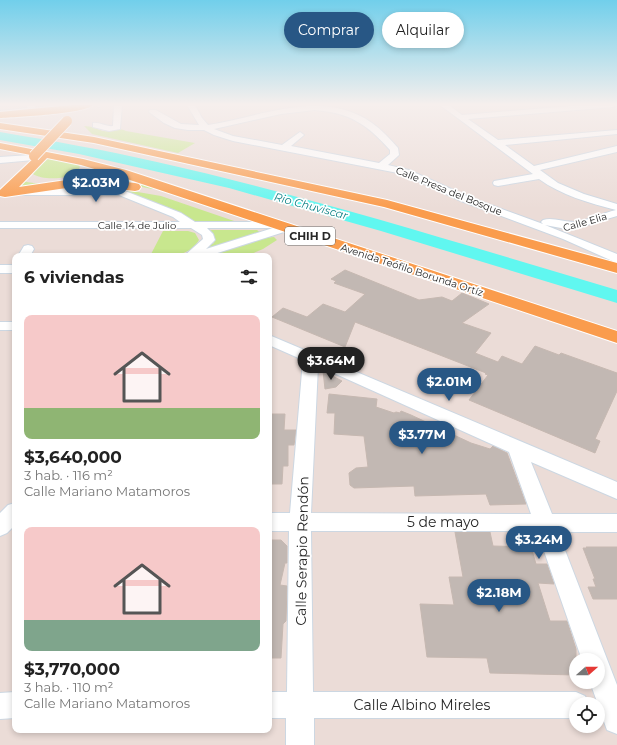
<!DOCTYPE html>
<html lang="es">
<head>
<meta charset="utf-8">
<style>
  body { margin:0; font-family:Montserrat,sans-serif; background:#f6f6f6; color:#222; height:100vh; display:flex; flex-direction:column; font-size:15px; white-space:nowrap }
  * { box-sizing:border-box; margin:0 }
  p { font-size:13px; color:#767676 }
  .icon { flex:none; width:22px; height:22px; fill:none; stroke:currentColor; stroke-width:2; stroke-linecap:round; stroke-linejoin:round }
  .map { position:relative; flex:1; overflow:hidden }
  .panel { position:absolute; left:12px; top:253px; width:260px; height:480px; display:flex; flex-direction:column; background:#fff; border-radius:8px; box-shadow:0 2px 6px #0003 }
  .panel>* { flex:none }
  .hud { position:absolute; left:284px; top:12px; width:273px; height:36px; display:flex; gap:8px }
  .needle { width:26px; rotate:69deg }
  .tools { position:absolute; left:569px; top:653px; display:grid; gap:8px }
  .tools a { display:grid; place-items:center; width:36px; height:36px; border-radius:50%; background:#fff; box-shadow:0 2px 6px #0003; font-size:20px }
  .price { position:absolute; translate:-50% -34px; padding:0 9px; border-radius:14px; background:#285785; color:#fff; font-size:13px; line-height:26px; filter:drop-shadow(0 1px 2px #0008) }
  .price::after { content:''; position:absolute; left:50%; top:24px; width:12px; height:9px; margin-left:-6px; background:inherit; clip-path:polygon(0 0,100% 0,50% 100%) }
  .price.active { background:#222; color:#fff }
  ul { padding:0; list-style:none }
  li { display:grid; align-content:center; gap:8px; height:212px; padding:0 12px }
  li span { display:grid; place-items:center; height:124px; border-radius:8px; color:#555 }
  li>.icon { margin-inline-start:auto }
  span .icon { width:72px; height:72px; fill:#fffc; stroke-width:1 }
  li b { font-size:17px }
  h2 { display:flex; justify-content:space-between; align-items:center; height:48px; padding:0 12px; font-size:17px }
  .pill { padding:0 14px; border-radius:18px; background:#fff; box-shadow:0 2px 6px #0003; font-size:14px; line-height:36px }
  .pill.active { background:#285785; color:#fff }
  .map>svg:first-child { display:block }
</style>
</head>
<body>
<div class="map">
<svg width="617" height="745" viewBox="0 0 617 745">
  <rect width="100%" height="100%" fill="#ebdcd7"/>
  <path fill="#c8e78e" d="M84,126C91,126 97,129 103,131C111,132 119,127 126,131L195,143L178,153L92,134Z
    M50,157L78,164L80,167C75,180 43,181 33,174L34,171Z
    M95,168L154,188L152,189L118,182L19,188L18,186L23,181C42,186 64,184 82,176C87,174 90,170 95,168Z
    M103,186L161,196L240,223H192L183,214L125,191L106,189Z
    M212,230H257L261,233L207,250V247L214,243L215,238L208,231Z
    M163,231H188L195,233L199,240C189,258 167,256 150,256Z
    M274,237L277,240L263,249L246,256H208L262,238Z"/>
  <g fill="none" stroke-linecap="round" stroke-linejoin="round">
    <path fill="#60f7f0" fill-rule="evenodd" d="M0,132C53,141 105,150 157,162C313,197 465,245 617,290V303L381,231L229,188L79,154L0,140Z"/>
  </g>
  <path fill="#c2b8b3" stroke="#c6b8b1" d="M345,270L419,300L442,297L452,301L462,293L489,304L462,323L491,333L475,353L498,362L502,356L522,364L535,346L559,355L561,353L617,373V391L595,439L600,441L595,453L469,400L488,375L485,374L486,373L355,322L345,347L272,317L283,308L307,317L323,304L345,312L365,294L334,283L336,281L331,279Z
    M323,371L342,381L336,387L325,389Z
    M329,394L377,399L376,407L394,413L396,412L400,413L401,411L411,415L471,443L490,449L493,446L507,453L526,504L490,505L486,494L415,496L414,486L354,488L350,485L349,473L356,468L368,467L364,436L334,434L335,413H327Z
    M269,414H285L284,430H296L294,445H288V466H283L282,484H269Z
    M455,532H490L493,546L531,547L536,564H547L554,584L538,583L550,621H567L576,649V675L490,673L487,658L427,657L420,604L454,605L449,577H463Z
    M269,540H281L287,546V563H285L280,585L287,586L286,621L283,624L281,658H269Z
    M586,547H617V599H593L588,587H596L593,579H595L583,548H587Z"/>
  <g fill="none" stroke-linecap="round" stroke-linejoin="round">
    <defs>
      <path id="minor" d="M26,105H34L36,109L29,112L0,115V111L28,108Z
        M93,105H103L99,107Z
        M114,105H122L120,129L109,131L93,127V123C100,122 106,127 113,126Z
        M187,105H195L202,118L208,125C261,117 322,88 372,123C382,130 390,139 398,148L399,155L388,165L409,170L469,197L543,224L541,222L543,220C552,217 564,222 574,222C588,221 603,213 616,210C589,203 561,195 539,179L498,186L494,185L493,183L494,181L533,174L440,105H449L462,115L584,105H617L613,107L468,119L498,140L617,130V134L505,145L534,166L617,146V152L540,170L558,183L584,194L617,204V216L570,230L566,231L561,228L545,225L617,254V263L563,239L461,201L403,174L233,141L214,135L204,130H188L175,128L164,123L149,112L150,110H156L181,124L199,125ZM315,110C350,113 367,124 390,150V154L379,163L291,146L304,135L300,132L282,145L233,136L214,129L281,114Z
        M31,155L34,156L36,158L34,160L0,163V157Z
        M0,189H120L181,213L195,222H274L278,223L280,225L278,227L284,228L286,230L284,232L208,256H184L203,239L202,235L191,228H0V222H180L173,217L119,195H0ZM207,228H273L206,249L215,240L213,234Z
        M28,245L32,246L34,249L30,256H18L24,246Z
        M0,265H15V273H0Z
        M0,322H15V330H0Z
        M269,335L617,482V499L531,462L552,514H617V532H558L617,685V734L607,730L590,682H598V660H582L537,531H311L313,692H576L585,696L589,704H576V718H314V745H286V718H269V692H287L289,531H269V513H290L303,360L269,345ZM318,366L509,452L531,514L311,513Z
        M15,503V525L7,533L0,536V513L8,505Z
        M15,692V718L0,719V693Z"/>
      <path id="major" d="M72,105H93C84,114 16,117 0,118V112Z
        M0,123L94,137L387,200L617,263V273L384,207L94,143L0,129Z
        M0,143L83,159L126,170L617,331V343L118,176L81,165L47,158L19,187L80,178H94L135,183L139,184L141,187L139,190L135,191L94,186H80L5,197L0,196V190L36,156L0,149Z"/>
    </defs>
    <use href="#minor" stroke="#ccd7e2" stroke-width="2"/>
    <use href="#major" stroke="#fff" stroke-width="2"/>
    <use href="#minor" fill="#fff" fill-rule="evenodd"/>
    <use href="#major" fill="#fa9c4d" fill-rule="evenodd"/>
    <defs>
      <path id="major-bridge" d="M34,156L67,121"/>
    </defs>
    <use href="#major-bridge" stroke="#fff" stroke-width="12" stroke-linecap="butt"/>
    <use href="#major-bridge" stroke="#fa9c4d" stroke-width="10"/>
  </g>
  <linearGradient id="sky" x2="0" y2="1"><stop stop-color="#71cfeb"/><stop offset="0.5" stop-color="#f6efed"/><stop offset="1" stop-color="#f6efed" stop-opacity="0"/></linearGradient>
  <rect width="617" height="209" fill="url(#sky)"/>
  <g text-anchor="middle" dominant-baseline="central" stroke-width="3.5" stroke-linejoin="round" paint-order="stroke">
    <g font-size="10" fill="#272727" stroke="#fff">
      <text transform="translate(449 191) rotate(22)">Calle Presa del Bosque</text>
      <text transform="translate(585 222) rotate(-16)">Calle Elia</text>
      <text x="137" y="225">Calle 14 de Julio</text>
      <text transform="translate(412 270) rotate(18)">Avenida Teófilo Borunda Ortíz</text>
    </g>
    <g font-size="11" font-style="italic" fill="#067f83" stroke="#fff">
      <text transform="translate(311 206) rotate(15)">Rio Chuviscar</text>
    </g>
    <rect fill="#fff" stroke="#686868" stroke-width="1" x="285" y="227" width="50" height="18" rx="3"/>
    <g font-size="11" font-weight="bold" fill="#272727">
      <text x="310" y="236">CHIH D</text>
    </g>
    <g font-size="14" fill="#272727" stroke="#fff">
      <text x="443" y="522">5 de mayo</text>
      <text transform="translate(302 551) rotate(-89)">Calle Serapio Rendón</text>
      <text x="422" y="705">Calle Albino Mireles</text>
    </g>
  </g>
</svg>
<div class="tools">
<a><svg class="needle" viewBox="-14 -14 28 28"><path d="M0-13l5 13h-10z" fill="#e53935"/><path d="M0 13l5-13h-10z" fill="#767676"/></svg></a>
<a><svg class="icon" aria-label="locate" viewBox="0 0 24 24"><circle cx="12" cy="12" r="6"/><path d="M12 2v4M12 18v4M2 12h4M18 12h4"/></svg></a>
</div>
<b class="price" style="left:96px;top:203px">$2.03M</b>
<b class="price active" style="left:331px;top:381px">$3.64M</b>
<b class="price" style="left:449px;top:402px">$2.01M</b>
<b class="price" style="left:422px;top:455px">$3.77M</b>
<b class="price" style="left:539px;top:560px">$3.24M</b>
<b class="price" style="left:499px;top:613px">$2.18M</b>
<div class="hud">
<a class="pill active">Comprar</a>
<a class="pill">Alquilar</a>
</div>
<section class="panel">
<h2>6 viviendas<svg class="icon" aria-label="filters" viewBox="0 0 24 24"><path d="M4 7h16M4 17h16"/><circle cx="9" cy="7" r="2"/><circle cx="15" cy="17" r="2"/></svg></h2>
<ul>
<li><span style="background:linear-gradient(#f6c9c9 75%,#8fb573 0)"><svg class="icon" aria-label="home" viewBox="0 0 24 24"><path d="M3 11l9-7 9 7M6 9v11h12V9"/></svg></span><div><b>$3,640,000</b><p>3 hab. · 116 m²</p><p>Calle Mariano Matamoros</p></div></li>
<li><span style="background:linear-gradient(#f6c9c9 75%,#7fa58c 0)"><svg class="icon" aria-label="home" viewBox="0 0 24 24"><path d="M3 11l9-7 9 7M6 9v11h12V9"/></svg></span><div><b>$3,770,000</b><p>3 hab. · 110 m²</p><p>Calle Mariano Matamoros</p></div></li>
</ul>
</section>
</div>
</body>
</html>
